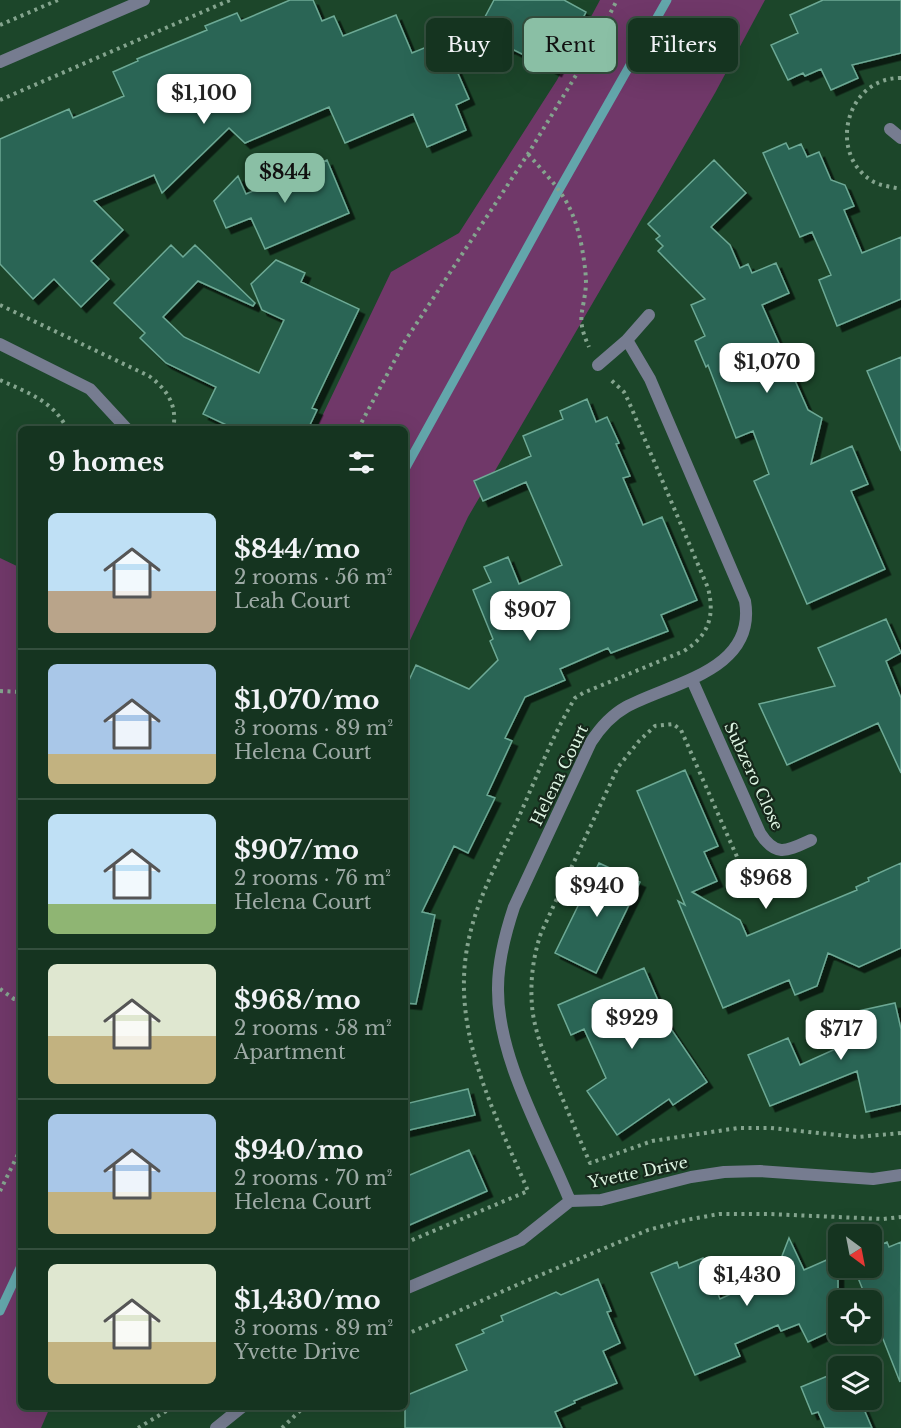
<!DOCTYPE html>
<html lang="en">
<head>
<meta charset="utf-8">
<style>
  body { margin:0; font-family:"Libre Baskerville",serif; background:#223f2d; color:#f1f3f6; height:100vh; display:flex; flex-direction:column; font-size:22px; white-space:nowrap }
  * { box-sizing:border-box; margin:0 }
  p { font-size:20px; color:#9daaa5 }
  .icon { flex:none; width:33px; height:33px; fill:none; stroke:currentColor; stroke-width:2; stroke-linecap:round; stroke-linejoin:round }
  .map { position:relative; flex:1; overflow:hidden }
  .drawer { position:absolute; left:18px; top:426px; width:390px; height:984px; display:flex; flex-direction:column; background:#153420; border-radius:9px; box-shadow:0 6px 24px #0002,0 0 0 2px #344f3e }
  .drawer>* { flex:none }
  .guide { position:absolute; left:426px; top:18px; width:384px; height:54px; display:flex; gap:12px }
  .needle { width:39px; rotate:148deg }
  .fabs { position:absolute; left:828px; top:1224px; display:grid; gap:12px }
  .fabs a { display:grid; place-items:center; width:54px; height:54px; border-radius:9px; background:#153420; box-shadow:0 6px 24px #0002,0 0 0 2px #344f3e; font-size:30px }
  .price { position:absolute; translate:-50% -51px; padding:0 14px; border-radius:12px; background:#fff; color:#222; font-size:20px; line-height:39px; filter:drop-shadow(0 2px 3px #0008) }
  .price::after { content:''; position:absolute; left:50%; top:36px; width:18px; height:14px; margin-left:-9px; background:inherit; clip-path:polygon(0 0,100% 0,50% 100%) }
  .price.selected { background:#8abfa5; color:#111 }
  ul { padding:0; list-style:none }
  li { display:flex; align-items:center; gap:18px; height:150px; padding:0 30px }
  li+li { border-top:2px solid #344f3e }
  li span { display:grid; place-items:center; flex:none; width:168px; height:120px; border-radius:9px; color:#555 }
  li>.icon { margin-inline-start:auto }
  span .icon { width:72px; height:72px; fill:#fffc; stroke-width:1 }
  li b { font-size:26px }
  h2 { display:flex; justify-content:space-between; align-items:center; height:72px; padding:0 30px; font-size:26px }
  .chip { padding:0 21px; border-radius:9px; background:#153420; box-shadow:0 6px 24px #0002,0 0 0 2px #344f3e; font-size:21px; line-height:54px }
  .chip.selected { background:#8abfa5; color:#111 }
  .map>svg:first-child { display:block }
</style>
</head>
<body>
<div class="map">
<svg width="901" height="1428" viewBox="0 0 901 1428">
  <defs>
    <filter id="shadow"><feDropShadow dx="5.5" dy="5.5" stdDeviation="0" flood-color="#0009"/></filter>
  </defs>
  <rect width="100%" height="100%" fill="#1c462a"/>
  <path fill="#703869" d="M600,0H765L715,93L468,517L405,651V429H316L391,272L459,233L557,80Z
    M0,558L21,568V1407H50L41,1428H0Z"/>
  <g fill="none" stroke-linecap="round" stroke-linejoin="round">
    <path stroke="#63a6ab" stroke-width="9" d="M405,469L559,190L667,0
      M0,1311L21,1266"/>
  </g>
  <path fill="#296554" stroke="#6da995" stroke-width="1.5" filter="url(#shadow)" d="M290,0H313L322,21L334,16L343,36L396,15L412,53L429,46L450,55L469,99L456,105L466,130L427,147L413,114L345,143L329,107L245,143L229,128L162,193L154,175L94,201L123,230L91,261L109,279L81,307L54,279L33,299L0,264V139L69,109L73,118L124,96L113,72L138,61L137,59L207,30L205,26L237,13L241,21Z
    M494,0H564L586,12L556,71L508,47L499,64L468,49Z
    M823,0H901V53L852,65L858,78L831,90L821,69L805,76L803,73L788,80L771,45L798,33L790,15Z
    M786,143L789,149L801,144L807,157L819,152L831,180L845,185L854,206L844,210L862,253L901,237V299L837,326L819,280L831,275L812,232L800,237L763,153Z
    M327,160L349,213L265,249L251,218L226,228L214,201L238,176L246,194Z
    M714,160L746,193L711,227L730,245L740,268L748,264L752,273L776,263L789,293L762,305L784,355L801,363L793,376L808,410L822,418L811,464L852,446L868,484L851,491L885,569L807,604L754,481L769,474L753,431L736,438L708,365L706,367L695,341L705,336L691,305L705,299L658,251L663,246L656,239L660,236L648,224Z
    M171,245L183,257L195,245L255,303L253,306L198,281L163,317L184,337L259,373L284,320L262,310L251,284L276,260L305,273L301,282L359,309L312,408L317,410L308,429H235L203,414L216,387L166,363L140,338L145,333L114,303Z
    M901,357V451L867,371Z
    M587,399L596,422L607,417L619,443L616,444L630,476L623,478L643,525L662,517L697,600L661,615L668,631L611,653L608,648L560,669L565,680L525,697L505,738L512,741L487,795L495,798L468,853L454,846L422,912L435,915L416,1004L405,1003V689L416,665L469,689L498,660L490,641L493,639L473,590L491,582L484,567L508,557L519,584L562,565L526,482L483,501L474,481L531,456L523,436L563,419L560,411Z
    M886,619L901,653L886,661L901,698V773L878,723L787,765L759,704L835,686L818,648Z
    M685,770L718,846L704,852L717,881L692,892L740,920L747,936L857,890L856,887L869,881L868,878L901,863V948L859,967L828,953L817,986L795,995L789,980L723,1008L678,901L685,905L637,791Z
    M599,863L640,882L596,973L555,953Z
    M644,968L669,1026L707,1082L673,1105L669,1099L617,1135L587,1091L606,1078L584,1029L571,1035L558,1005Z
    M895,1003L901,1029V1104L866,1112L857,1071L770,1106L748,1055L788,1038L800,1065L842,1046L835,1016Z
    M468,1089L475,1115L405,1131V1104Z
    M469,1150L487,1191L405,1227V1177Z
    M789,1238L804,1270L838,1255V1328L808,1342L799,1324L781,1331L778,1325L735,1344L740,1356L695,1375L651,1273L677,1262L679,1268L703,1258L720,1299L775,1274Z
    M887,1242L889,1247L901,1242L900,1382L872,1311V1300H867L854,1268H872V1249Z
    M598,1279L611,1311L607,1312L620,1343L603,1351L617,1383L574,1401L575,1403L555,1412L562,1428H405V1396L467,1370L456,1345L484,1333L482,1330L503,1321L501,1316L556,1292L561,1295Z
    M830,1375L838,1394V1400H860L872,1428H825L818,1412L812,1414L801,1387Z"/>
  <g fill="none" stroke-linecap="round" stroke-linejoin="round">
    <path stroke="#84a48e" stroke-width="4" stroke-dasharray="3 4.5" stroke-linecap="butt" d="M0,25L58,0
      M901,78C846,77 826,155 874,182C882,186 892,187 901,189
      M0,100L230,0
      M528,154C558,188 573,201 582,248C584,260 586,272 586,284C584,314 575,316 589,347
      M0,305L149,376C167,389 178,406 173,429
      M0,380C26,392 54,401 67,429
      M358,429L405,341L528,154L592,49L617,0
      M0,691L21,692
      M749,884L681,730L673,724L655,726L639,741L618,767L541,933C533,957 530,981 532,1006C534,1029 543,1052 552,1073C564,1103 577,1133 590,1163L652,1141L738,1128H771L857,1137L901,1133
      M0,989L14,999L21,1000
      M0,1191L21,1148
      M405,1243L528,1191C495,1113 450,1031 468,943C476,901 498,861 517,821C535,781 552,736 575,698L583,693L684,651C709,635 715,616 708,588L628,400L624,392L611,380
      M405,1335L519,1284L648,1230L686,1220L719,1214H769L883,1219L901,1217
      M138,1428L173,1407
      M282,1428L304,1407"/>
    <path stroke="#767c90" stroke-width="12" d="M0,62L144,0
      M890,129L901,138
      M0,344L90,389L127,429
      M598,365L627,340L649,315
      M692,680L760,833C776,858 787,851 811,840
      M570,1201C544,1137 497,1058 498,988C498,960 505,934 514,907L591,742C600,728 610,716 626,707C670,683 757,671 745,601L650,379L627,340
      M405,1289L521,1240L570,1201L601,1200L691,1177L724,1172L760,1171L873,1179L901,1175
      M216,1428L242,1407"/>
  </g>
  <g text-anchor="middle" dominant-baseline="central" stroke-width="4.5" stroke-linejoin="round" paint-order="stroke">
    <g font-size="16" fill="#ddf4e2" stroke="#16281b">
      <text transform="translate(559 775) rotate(-64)">Helena Court</text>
      <text transform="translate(754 776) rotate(65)">Subzero Close</text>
      <text transform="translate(638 1172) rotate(-12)">Yvette Drive</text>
    </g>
  </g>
</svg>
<div class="fabs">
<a><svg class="needle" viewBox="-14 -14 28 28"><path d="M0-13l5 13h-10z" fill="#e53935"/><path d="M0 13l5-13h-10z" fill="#9daaa5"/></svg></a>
<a><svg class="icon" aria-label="locate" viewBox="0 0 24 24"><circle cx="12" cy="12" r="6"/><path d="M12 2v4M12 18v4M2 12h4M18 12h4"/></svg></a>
<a><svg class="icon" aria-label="layers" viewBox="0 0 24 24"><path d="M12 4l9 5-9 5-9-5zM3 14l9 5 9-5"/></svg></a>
</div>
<b class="price" style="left:204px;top:125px">$1,100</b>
<b class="price selected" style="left:285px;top:204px">$844</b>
<b class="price" style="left:767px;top:394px">$1,070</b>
<b class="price" style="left:530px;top:642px">$907</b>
<b class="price" style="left:766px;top:910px">$968</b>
<b class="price" style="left:597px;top:918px">$940</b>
<b class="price" style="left:632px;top:1050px">$929</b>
<b class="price" style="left:841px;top:1061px">$717</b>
<b class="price" style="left:747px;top:1307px">$1,430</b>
<div class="guide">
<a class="chip">Buy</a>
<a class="chip selected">Rent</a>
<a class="chip">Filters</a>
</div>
<section class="drawer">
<h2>9 homes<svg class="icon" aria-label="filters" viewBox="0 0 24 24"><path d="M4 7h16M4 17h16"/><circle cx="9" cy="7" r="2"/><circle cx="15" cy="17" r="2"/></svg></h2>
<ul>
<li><span style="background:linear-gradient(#bfe0f5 65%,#b9a48a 0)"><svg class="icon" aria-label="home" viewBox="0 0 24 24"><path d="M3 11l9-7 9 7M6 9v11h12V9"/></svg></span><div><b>$844/mo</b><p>2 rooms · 56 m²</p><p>Leah Court</p></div></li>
<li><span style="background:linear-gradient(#a9c7e8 75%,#c2b280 0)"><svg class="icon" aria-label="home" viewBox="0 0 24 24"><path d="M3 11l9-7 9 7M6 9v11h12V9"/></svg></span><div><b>$1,070/mo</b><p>3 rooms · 89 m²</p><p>Helena Court</p></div></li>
<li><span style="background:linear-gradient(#bfe0f5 75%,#8fb573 0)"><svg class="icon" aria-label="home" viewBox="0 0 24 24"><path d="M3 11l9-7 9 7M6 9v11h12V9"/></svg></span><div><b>$907/mo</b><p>2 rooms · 76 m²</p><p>Helena Court</p></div></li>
<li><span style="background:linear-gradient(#dfe7d0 60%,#c2b280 0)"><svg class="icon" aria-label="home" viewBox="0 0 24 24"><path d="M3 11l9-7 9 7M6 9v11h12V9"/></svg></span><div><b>$968/mo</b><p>2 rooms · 58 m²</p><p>Apartment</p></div></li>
<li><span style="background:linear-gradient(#a9c7e8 65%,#c2b280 0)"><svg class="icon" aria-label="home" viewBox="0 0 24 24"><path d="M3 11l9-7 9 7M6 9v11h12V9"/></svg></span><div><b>$940/mo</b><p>2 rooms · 70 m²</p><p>Helena Court</p></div></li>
<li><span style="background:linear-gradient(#dfe7d0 65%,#c2b280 0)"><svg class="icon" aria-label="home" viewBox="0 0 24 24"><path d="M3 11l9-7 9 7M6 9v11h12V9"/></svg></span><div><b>$1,430/mo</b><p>3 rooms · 89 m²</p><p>Yvette Drive</p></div></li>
</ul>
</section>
</div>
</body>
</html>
